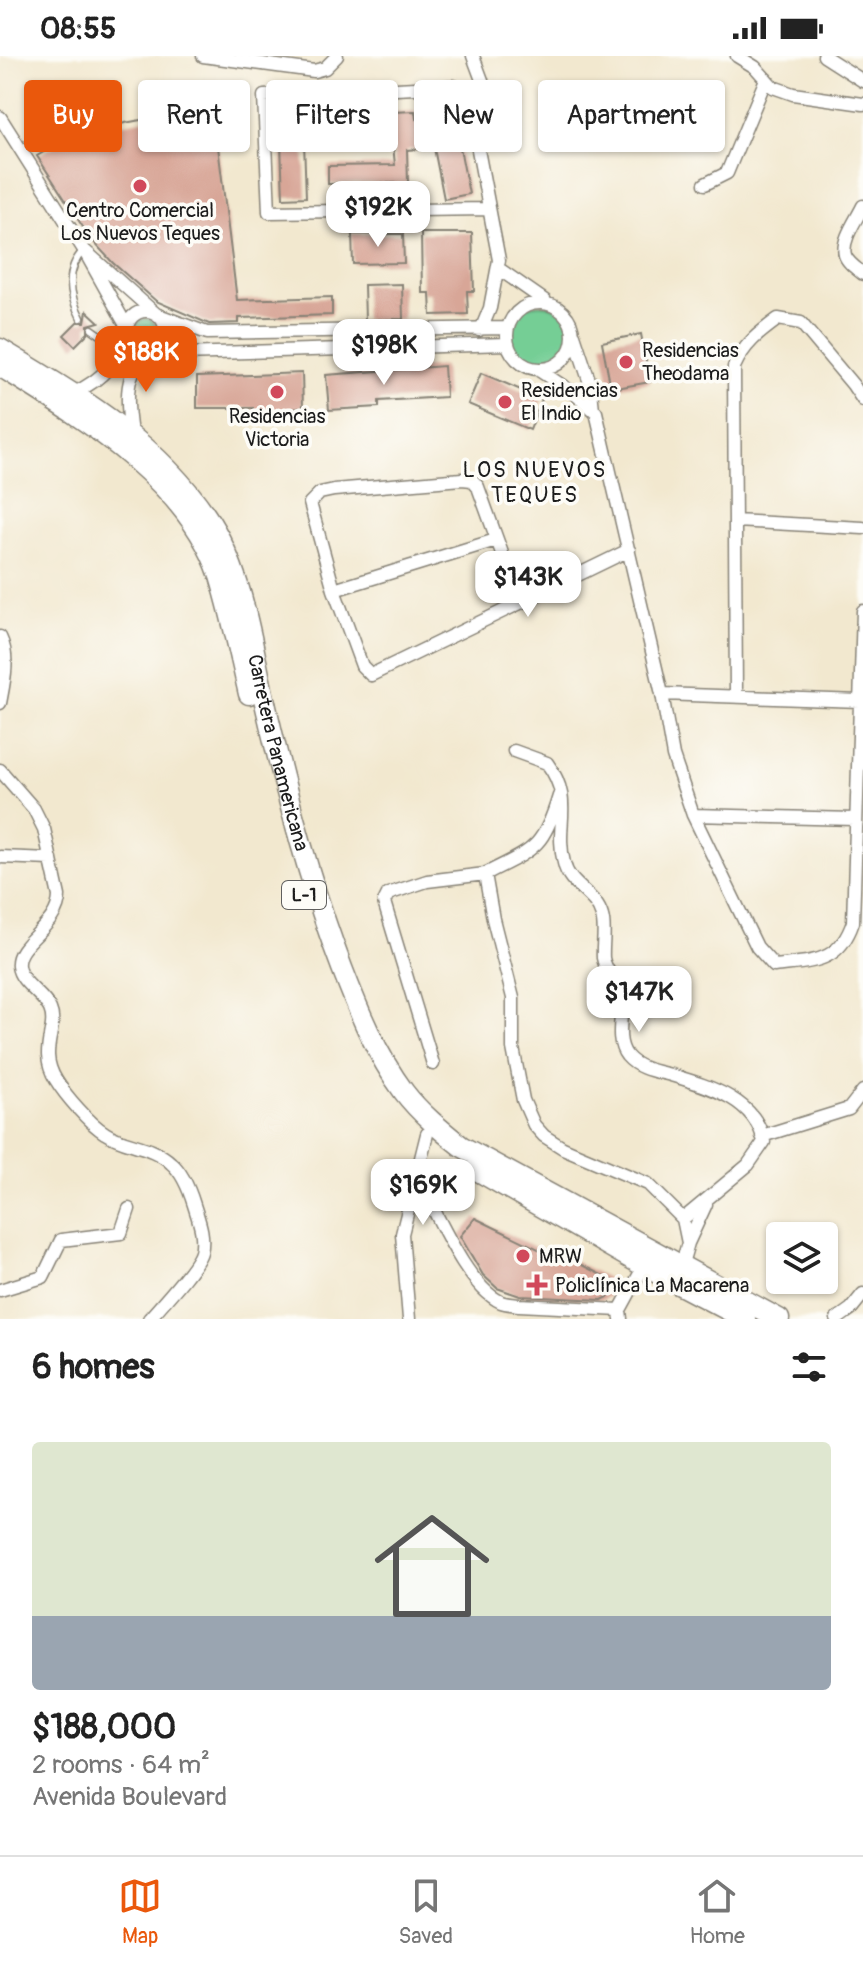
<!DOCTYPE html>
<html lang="en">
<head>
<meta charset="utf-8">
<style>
  body { margin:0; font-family:Pangolin,sans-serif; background:#f2f2f2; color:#222; height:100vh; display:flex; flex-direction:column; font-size:30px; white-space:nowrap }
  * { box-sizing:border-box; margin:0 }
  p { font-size:26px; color:#767676 }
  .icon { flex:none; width:44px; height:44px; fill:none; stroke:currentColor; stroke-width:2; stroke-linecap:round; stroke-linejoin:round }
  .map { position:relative; height:1263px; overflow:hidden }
  .panel { display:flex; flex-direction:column; background:#fff; flex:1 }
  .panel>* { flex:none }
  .top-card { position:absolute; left:24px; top:24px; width:816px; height:72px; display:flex; gap:16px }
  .controls { position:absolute; left:766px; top:1166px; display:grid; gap:16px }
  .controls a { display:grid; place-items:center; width:72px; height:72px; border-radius:8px; background:#fff; box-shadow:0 2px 6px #0004; font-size:40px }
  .price { position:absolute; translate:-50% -68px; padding:0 18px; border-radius:16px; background:#fff; color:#222; font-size:26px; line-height:52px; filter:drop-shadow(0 2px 4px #0008) }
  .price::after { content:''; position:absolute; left:50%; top:48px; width:24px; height:18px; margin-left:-12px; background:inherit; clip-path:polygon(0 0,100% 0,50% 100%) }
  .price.current { background:#ea580c; color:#fff }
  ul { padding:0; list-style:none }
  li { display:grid; align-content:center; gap:16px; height:424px; padding:0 32px }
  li+li { border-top:2px solid #e0e0e0 }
  li span { display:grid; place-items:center; height:248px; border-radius:8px; color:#555 }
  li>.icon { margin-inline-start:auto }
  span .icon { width:144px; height:144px; fill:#fffc; stroke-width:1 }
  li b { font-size:34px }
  h2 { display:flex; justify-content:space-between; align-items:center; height:96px; padding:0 32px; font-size:34px }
  .tag { padding:0 28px; border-radius:8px; background:#fff; box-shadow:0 2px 6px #0004; font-size:28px; line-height:72px }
  .tag.current { background:#ea580c; color:#fff }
  .status { display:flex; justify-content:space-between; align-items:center; height:56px; padding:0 40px; background:#fff; direction:ltr }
  .status svg { height:22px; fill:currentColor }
  .dock { display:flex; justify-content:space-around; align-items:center; height:112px; border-top:2px solid #e0e0e0; background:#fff; font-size:22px; color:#767676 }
  .dock a { display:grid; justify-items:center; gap:4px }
  .dock .current { color:#ea580c }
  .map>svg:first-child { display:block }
</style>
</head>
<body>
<div class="status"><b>08:55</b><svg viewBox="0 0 49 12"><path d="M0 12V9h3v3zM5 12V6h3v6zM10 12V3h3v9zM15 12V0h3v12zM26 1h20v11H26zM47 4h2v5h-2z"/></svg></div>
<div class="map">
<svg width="863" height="1263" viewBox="0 0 863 1263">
  <rect width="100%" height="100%" fill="#fdfcf7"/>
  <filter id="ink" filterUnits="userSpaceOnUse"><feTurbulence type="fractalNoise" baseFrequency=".0125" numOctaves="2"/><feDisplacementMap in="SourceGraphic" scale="16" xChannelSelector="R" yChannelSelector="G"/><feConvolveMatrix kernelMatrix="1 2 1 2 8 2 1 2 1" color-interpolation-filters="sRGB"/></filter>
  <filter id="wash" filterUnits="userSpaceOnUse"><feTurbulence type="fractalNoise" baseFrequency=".006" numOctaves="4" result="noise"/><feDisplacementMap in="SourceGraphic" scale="32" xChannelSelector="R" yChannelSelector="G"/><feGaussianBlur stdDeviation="1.8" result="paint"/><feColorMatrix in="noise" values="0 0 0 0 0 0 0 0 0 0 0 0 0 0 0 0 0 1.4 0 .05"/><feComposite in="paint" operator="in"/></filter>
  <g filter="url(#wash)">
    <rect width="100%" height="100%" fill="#f2e8cf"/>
    <path fill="#74ce95" stroke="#487558" stroke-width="2" d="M508 280a32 32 0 1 1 64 0a32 32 0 1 1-64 0Z
      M135 274a11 11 0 1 1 22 0a11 11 0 1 1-22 0Z"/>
    <g id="blocks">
      <path fill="#d8a697" d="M213,50L237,244L332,241V259L239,262V267L209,268L156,245L113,207L90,182L37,100L71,80L125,67Z
        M415,55L416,63L453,56L469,138L444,143L434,92L407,94L408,127L328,128V110L395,109L393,89L325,92L323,59Z
        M303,58L306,141L283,142L280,59Z
        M421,177H472L474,235H467L468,258L431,259L430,237H422Z
        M352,178H403L404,207L353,208Z
        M402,228L403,263L365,264L364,229Z
        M87,255L99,266L88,269V277L75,290L64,279L77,266H85Z
        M641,278L650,326L611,333L602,286Z
        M444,310L446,341L379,345V351L329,354L326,319Z
        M302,317L303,352L253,356V352H197V321Z
        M481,317L542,343L530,374L468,348Z
        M475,1162L567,1207L570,1203L621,1229L616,1237L602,1244L520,1240L497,1232L483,1219L460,1180Z"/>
    </g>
  </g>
  <g filter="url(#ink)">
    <use href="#blocks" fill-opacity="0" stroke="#878276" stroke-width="2"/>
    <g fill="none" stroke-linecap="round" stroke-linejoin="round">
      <defs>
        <path id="service" d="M81,262C69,239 65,213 84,194
          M92,273L119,292"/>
        <path id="minor" d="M203,0L314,15L325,12L337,0
          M473,0L492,51
          M737,0L755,11L773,31L793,38L863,48
          M824,0L863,25
          M0,61L84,194L127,271C117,306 106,322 72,338
          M705,128L727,117L766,23
          M863,150C857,163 841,184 845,199C847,206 857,213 863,218
          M84,194L156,258L207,277L507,272
          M499,213L545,245
          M507 280a33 33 0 1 1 66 0a33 33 0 1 1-66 0Z
          M127 274a19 19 0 1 1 38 0a19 19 0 1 1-38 0Z
          M479,274L483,269L490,252L499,204L467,36L453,30L264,40L269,156L489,153
          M574,279L590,327L593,353
          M182,298L176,293L173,279L179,273L188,271
          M537,313L575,338L596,356L662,638L673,700L693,759L757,891L774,910C812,905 839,908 853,866L863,555
          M131,377C126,345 123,314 152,293L182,298L507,288
          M462,423L472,424L478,431L520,547L371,619L362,610L334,534L310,447L320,437L334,434Z
          M735,465L863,472
          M334,534L496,484
          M520,547L629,494
          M0,581C10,601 4,626 0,647
          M662,638L860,645
          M736,640L734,311C744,288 759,277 778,263L801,267L853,329L863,344
          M514,695L547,707C575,745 554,768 564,807C569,831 596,837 602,860C606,873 602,888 603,902C605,916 621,929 622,946C622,963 615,985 627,1000C638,1013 655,1015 671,1019C708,1030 756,1043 764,1086L748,1109L683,1163
          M0,714L34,753L44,773L59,840C59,871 15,886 18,910C20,927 43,938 50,953C59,973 37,994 56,1024C65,1039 90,1068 105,1077C125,1090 152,1089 171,1107C182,1116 190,1136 194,1149C199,1165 205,1180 201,1196C197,1211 160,1250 149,1263
          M559,740C543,794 532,794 485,818L493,863L513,942V992L523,1044L534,1069L544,1080L563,1092L648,1128L683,1163L688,1187
          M693,759L855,763
          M0,801L51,803
          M433,1008L384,846L388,838L427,825L485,818
          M762,1080L849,1053L863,1035
          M417,1121C436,1155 466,1230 501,1246C506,1248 513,1248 519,1249L620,1254
          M681,1211L688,1187L706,1148
          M0,1234L43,1221L61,1184L121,1177L129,1153
          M409,1263L402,1178L427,1078
          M621,1263L620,1254L644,1210
          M837,1263L851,1253L863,1238"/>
        <g id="primary">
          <path id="s1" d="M0,293C77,340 154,383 206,460C241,511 250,579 263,638C284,731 308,823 342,912C359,956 376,998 404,1036C420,1057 441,1074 461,1090L779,1263"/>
          <path d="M0,310C81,361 188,424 220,520C232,559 240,599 249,638"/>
          <path d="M475,1113L644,1210L745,1263"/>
        </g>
      </defs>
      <use href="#service" stroke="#878276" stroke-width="9"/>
      <use href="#minor" stroke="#878276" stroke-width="15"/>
      <use href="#primary" stroke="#878276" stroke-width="23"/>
      <use href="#service" stroke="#fff" stroke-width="6"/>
      <use href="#minor" stroke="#fff" stroke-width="12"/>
      <use href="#primary" stroke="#fff" stroke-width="20"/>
    </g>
  </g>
  <g fill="#d1495b" stroke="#fdfcf7" stroke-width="3">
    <circle cx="140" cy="130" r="8"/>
    <circle cx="626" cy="306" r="8"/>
    <circle cx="277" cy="336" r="8"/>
    <circle cx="505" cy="346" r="8"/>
    <circle cx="523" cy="1200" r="8"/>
    <path d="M533 1217h8v8h8v8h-8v8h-8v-8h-8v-8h8z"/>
  </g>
  <g text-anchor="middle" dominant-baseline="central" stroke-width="7" stroke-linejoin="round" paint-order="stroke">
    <rect fill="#fdfcf7" stroke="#605f5e" stroke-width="2" x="282" y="825" width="44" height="28" rx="6"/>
    <g font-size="18" font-weight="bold" fill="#1c1c1c">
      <text x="304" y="839">L-1</text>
    </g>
    <g font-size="20" fill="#1c1c1c" stroke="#fdfcf7" text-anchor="start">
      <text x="140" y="154" text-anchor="middle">Centro Comercial<tspan x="140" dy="23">Los Nuevos Teques</tspan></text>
      <text x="642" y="294">Residencias<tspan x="642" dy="23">Theodama</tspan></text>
      <text x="521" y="334">Residencias<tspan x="521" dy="23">El Indio</tspan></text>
      <text x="277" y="360" text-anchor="middle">Residencias<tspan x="277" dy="23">Victoria</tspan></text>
      <text x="539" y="1200">MRW</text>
      <text x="555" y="1229">Policlínica La Macarena</text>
    </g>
    <g font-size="20" fill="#1c1c1c" stroke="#fdfcf7">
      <text stroke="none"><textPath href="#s1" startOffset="516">Carretera Panamericana</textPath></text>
    </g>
    <g font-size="22" letter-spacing="2" fill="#1c1c1c" stroke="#fdfcf7">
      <text x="535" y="414">LOS NUEVOS<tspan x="535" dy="25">TEQUES</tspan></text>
    </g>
  </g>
</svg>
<div class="controls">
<a><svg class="icon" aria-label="layers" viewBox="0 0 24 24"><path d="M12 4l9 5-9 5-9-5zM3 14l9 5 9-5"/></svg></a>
</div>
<b class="price" style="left:378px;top:193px">$192K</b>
<b class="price" style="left:384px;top:331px">$198K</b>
<b class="price current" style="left:146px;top:338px">$188K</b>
<b class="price" style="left:528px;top:563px">$143K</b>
<b class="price" style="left:639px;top:978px">$147K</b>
<b class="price" style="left:423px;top:1171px">$169K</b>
<div class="top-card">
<a class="tag current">Buy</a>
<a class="tag">Rent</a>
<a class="tag">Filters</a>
<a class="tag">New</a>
<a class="tag">Apartment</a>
</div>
</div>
<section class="panel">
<h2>6 homes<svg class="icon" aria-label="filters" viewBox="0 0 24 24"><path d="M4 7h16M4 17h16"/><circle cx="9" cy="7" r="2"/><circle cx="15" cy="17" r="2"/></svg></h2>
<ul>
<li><span style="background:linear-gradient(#dfe7d0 70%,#9aa5b1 0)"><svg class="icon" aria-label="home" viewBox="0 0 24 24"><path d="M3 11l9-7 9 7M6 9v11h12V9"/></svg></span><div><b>$188,000</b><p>2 rooms · 64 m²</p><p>Avenida Boulevard</p></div></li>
</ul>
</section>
<nav class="dock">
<a class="current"><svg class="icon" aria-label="map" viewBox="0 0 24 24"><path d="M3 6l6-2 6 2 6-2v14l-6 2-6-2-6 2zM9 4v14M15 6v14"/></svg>Map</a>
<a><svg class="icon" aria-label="saved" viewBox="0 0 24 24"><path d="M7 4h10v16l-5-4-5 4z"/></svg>Saved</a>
<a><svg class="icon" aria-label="home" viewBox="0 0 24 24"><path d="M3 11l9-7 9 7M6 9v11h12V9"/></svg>Home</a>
</nav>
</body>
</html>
